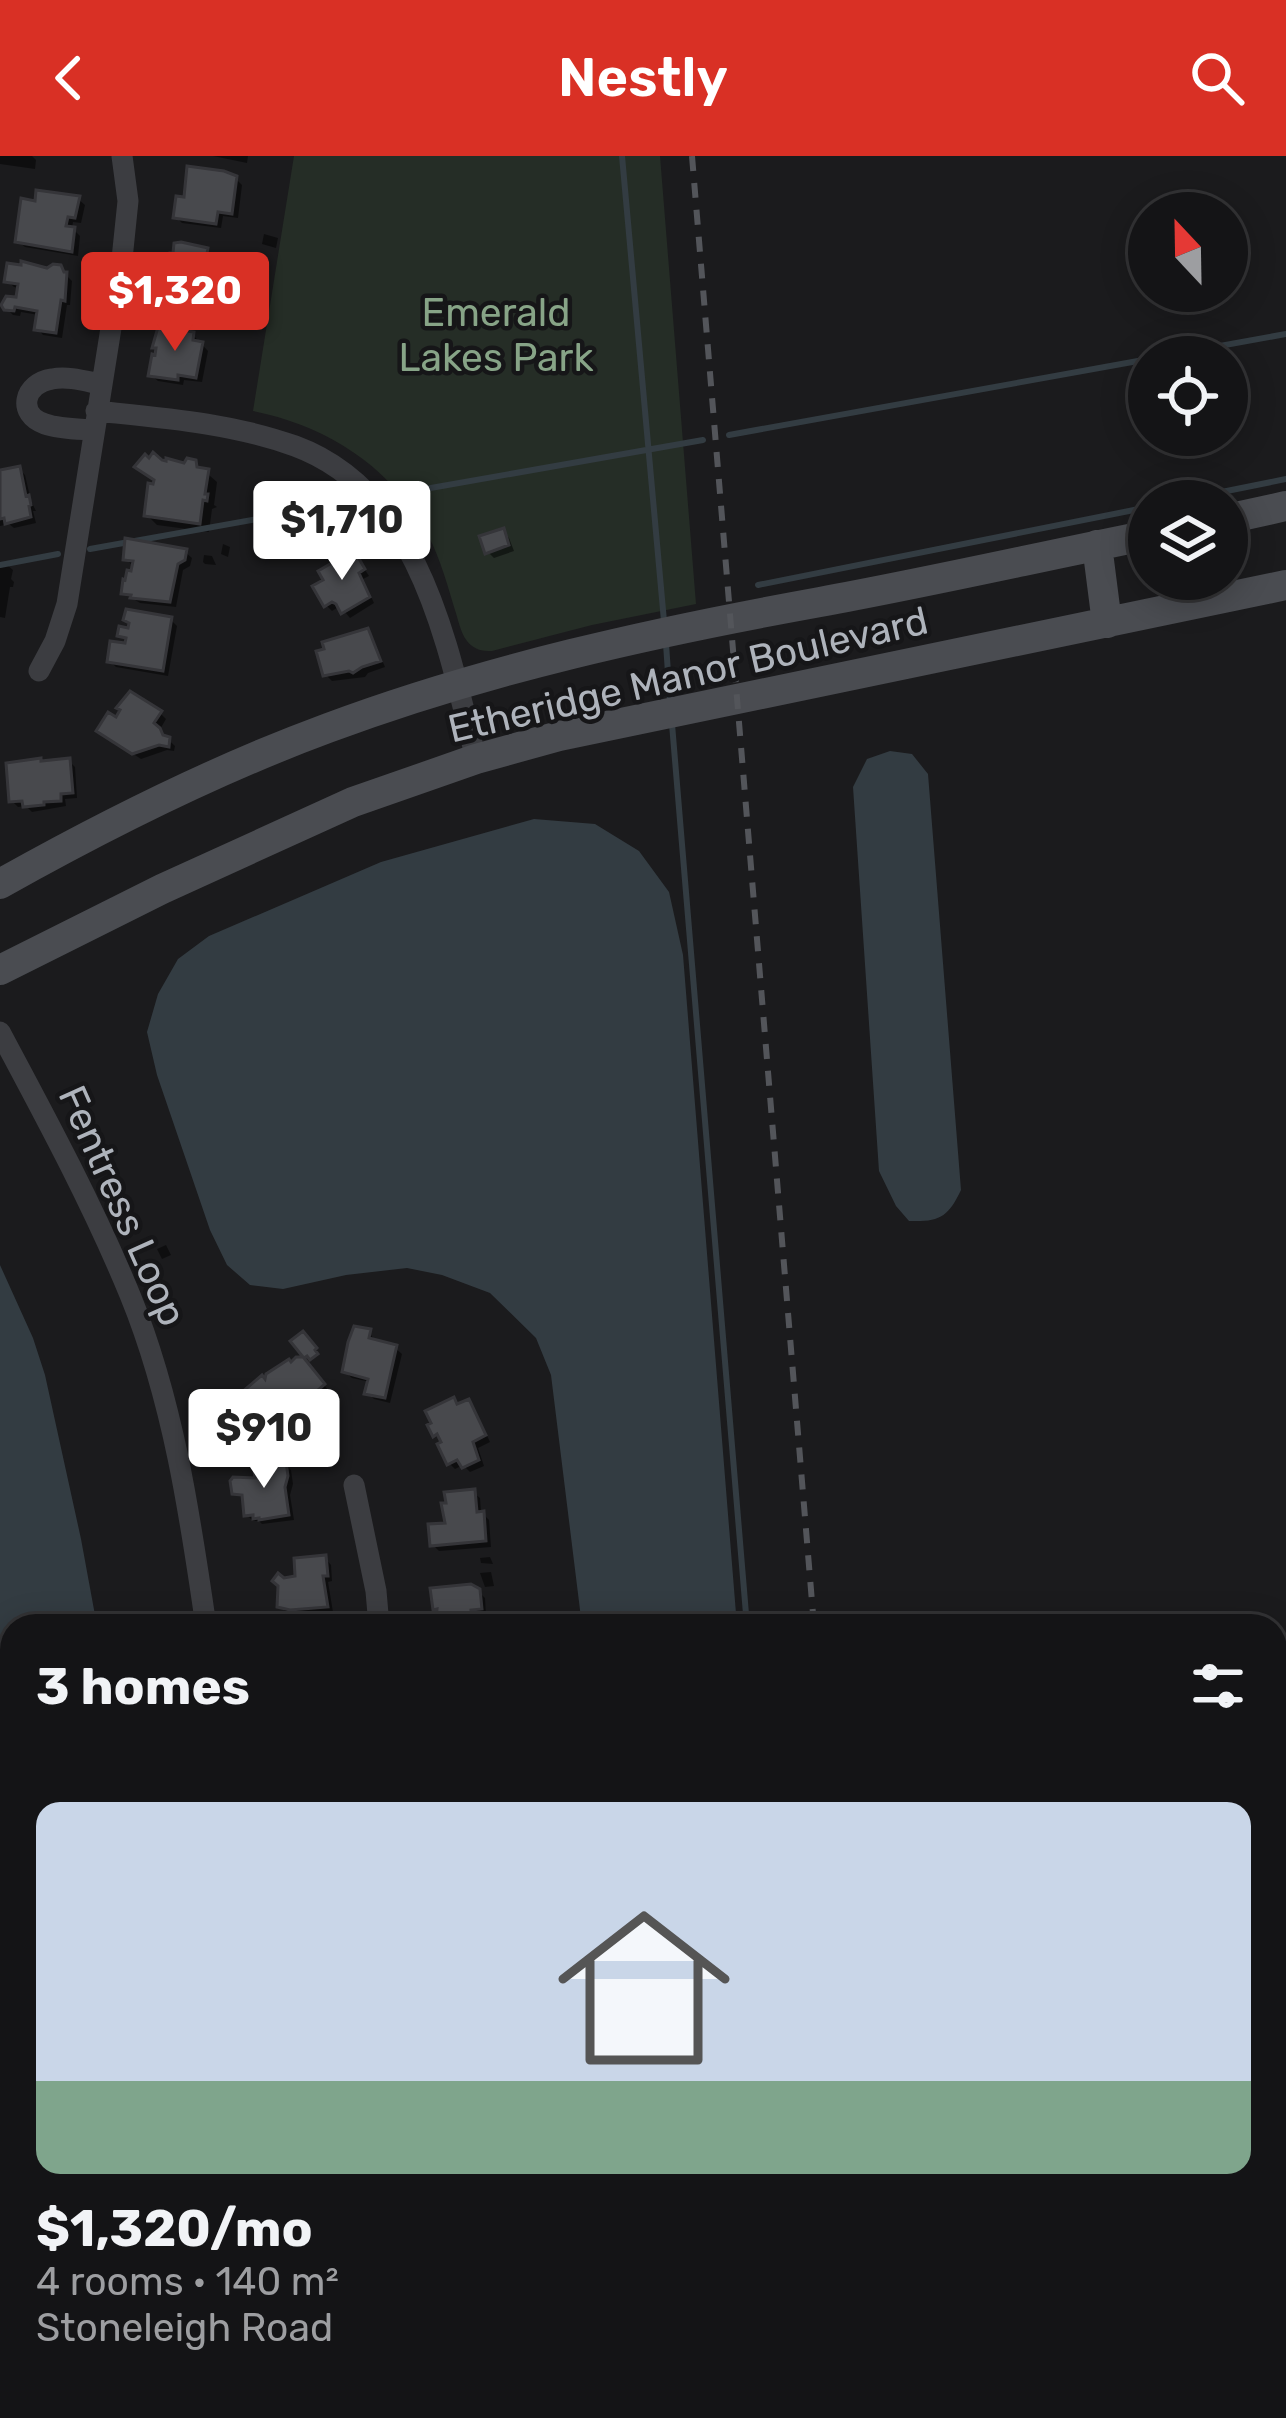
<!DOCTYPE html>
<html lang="en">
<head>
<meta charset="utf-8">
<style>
  body { margin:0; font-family:Rubik,sans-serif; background:#212123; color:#f1f3f6; height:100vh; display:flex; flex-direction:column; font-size:45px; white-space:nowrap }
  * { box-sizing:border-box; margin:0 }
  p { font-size:39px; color:#9d9ea1 }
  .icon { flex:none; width:66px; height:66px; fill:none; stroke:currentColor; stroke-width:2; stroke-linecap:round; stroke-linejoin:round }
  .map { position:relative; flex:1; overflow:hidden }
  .drawer { position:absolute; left:0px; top:1458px; width:1287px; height:804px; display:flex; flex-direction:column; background:#141416; border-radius:36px 36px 0 0; box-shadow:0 6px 30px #0003,0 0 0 3px #333335 }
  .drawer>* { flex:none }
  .needle { width:78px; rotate:338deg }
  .controls { position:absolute; left:1128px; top:36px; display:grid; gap:24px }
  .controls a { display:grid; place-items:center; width:120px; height:120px; border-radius:50%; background:#141416; box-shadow:0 6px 30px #0003,0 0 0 3px #333335; font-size:60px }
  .price { position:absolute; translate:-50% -102px; padding:0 27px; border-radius:12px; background:#fff; color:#222; font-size:39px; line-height:78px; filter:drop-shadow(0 3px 6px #0008) }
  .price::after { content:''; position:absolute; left:50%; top:72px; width:36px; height:27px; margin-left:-18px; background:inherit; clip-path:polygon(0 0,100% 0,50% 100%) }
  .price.on { background:#d93025; color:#fff }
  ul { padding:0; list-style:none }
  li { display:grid; align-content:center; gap:24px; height:636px; padding:0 36px }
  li+li { border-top:3px solid #333335 }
  li span { display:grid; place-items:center; height:372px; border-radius:24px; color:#555 }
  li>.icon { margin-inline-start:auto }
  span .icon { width:216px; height:216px; fill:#fffc; stroke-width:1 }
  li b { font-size:51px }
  h2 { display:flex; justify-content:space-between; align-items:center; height:144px; padding:0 36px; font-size:51px }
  header { display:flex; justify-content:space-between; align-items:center; height:156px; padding:0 36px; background:#d93025; color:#fff; font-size:54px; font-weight:600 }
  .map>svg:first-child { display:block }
</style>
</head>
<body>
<header><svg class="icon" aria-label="back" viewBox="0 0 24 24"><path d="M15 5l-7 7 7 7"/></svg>Nestly<svg class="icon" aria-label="search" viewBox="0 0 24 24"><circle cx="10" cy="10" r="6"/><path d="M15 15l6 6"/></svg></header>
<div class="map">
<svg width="1286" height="2262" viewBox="0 0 1286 2262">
  <rect width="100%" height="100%" fill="#1b1b1d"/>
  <path fill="#252d26" d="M294,0H660L696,448L592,469L492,495C482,495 474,494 467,485C460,476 458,462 454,451C447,427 440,403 429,381C393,312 328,270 253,255Z"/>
  <path fill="#333c42" d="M890,595L912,598L928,618L961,1034C948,1061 940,1066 909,1065L896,1050L879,1015L853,631L867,603Z
    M534,663L595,668L639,695L669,736L683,799L737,1470H582L551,1219L536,1182L490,1137L442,1119L407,1112L346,1119L283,1133L250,1129L227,1109L210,1074L157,919L147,876L158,838L178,803L209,780L381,706Z
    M0,1109L33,1182L45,1219L81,1383L97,1470H12V1967L0,1975Z
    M570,2250H800L801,2262H573Z"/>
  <path fill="#0007" d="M0,0H32L36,4L35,13L0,8Z
    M213,0H248L247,7Z
    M236,23L242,29L238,62L223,60L221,72L182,67L176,61Z
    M78,43L85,49L81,67L73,66L72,72L80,80L78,100L25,91L18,85Z
    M264,78L278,82L276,92L262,88Z
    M206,95L212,101V107L222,113L221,119L231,127L230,135L216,136L215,153L179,148L173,141Z
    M59,112L72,125L70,149H67L62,182L43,179L37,172L39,159L21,156L20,160L13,159L6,152L19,145L21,132L14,131L8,125Z
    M193,179L208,195L202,226L184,224L183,229L158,225L151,219L158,202Z
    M161,307L185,311L195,307L217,326L214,349L217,351L212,353L209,376L157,369L147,359L156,326L138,311Z
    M19,313L25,319L31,345L36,355H33L36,367L14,372L9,368L0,370V317Z
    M322,364L328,370L315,396L294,386L293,389L280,382L278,387L259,374Z
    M503,375L509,382L514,395L494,402L488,396Z
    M223,388L230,391L228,401L221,398Z
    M185,396L192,402L190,410L183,414L176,451L140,447L124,437L134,418L132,409L126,403Z
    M354,397L369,420L363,423L374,447L350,462L340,450L332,455L326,449Z
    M204,399L212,400L216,409L205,408L203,406Z
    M0,407L6,408L13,414L11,423L14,426L13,431H10L5,462L0,461Z
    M170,463L177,470L168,520L116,511L110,505L133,492L120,479Z
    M367,476L373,482L385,511L368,517L365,521L332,525L326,519Z
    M160,557L166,563L159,575L175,590L174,595L167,594L141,603L106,580L117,565Z
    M69,605L75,611L77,642L65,643L66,650L32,656L26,650L18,651L12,645Z
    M166,1089L171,1099L162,1103L157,1093Z
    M369,1176L375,1185L395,1192L402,1198L390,1247L374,1243L368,1237L370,1226L352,1222L345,1216Z
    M300,1205L310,1208L308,1210L329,1235L308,1254L305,1250L296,1258L290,1252L275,1265L262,1250L259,1253L245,1237L268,1230Z
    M468,1246L474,1252L490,1286L478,1292L484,1310L470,1316L463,1309L455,1313L449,1307L444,1288L435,1279V1269Z
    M285,1308L291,1314L293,1328L290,1339L294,1364L262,1368L259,1365H253L247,1359L245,1343L235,1336Z
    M473,1336L480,1342L481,1356L489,1364L491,1391L439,1395L433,1389Z
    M490,1401L493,1408L481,1407L480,1402Z
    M325,1402L331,1409L332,1425L328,1426L333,1456L289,1459L280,1450V1429L284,1425L299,1422Z
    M491,1416L494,1430L485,1431L480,1417Z
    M478,1435L485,1442L486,1459L476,1460V1466H481L486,1470H439L440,1456L435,1452Z
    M0,2081L5,2082L11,2088L10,2150H0Z
    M0,2248L19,2251L30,2262H0Z
    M294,2250H332V2260L298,2262Z"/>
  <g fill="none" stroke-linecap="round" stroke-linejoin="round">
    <path stroke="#333c42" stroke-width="6" d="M622,0L664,465
      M1159,201L1286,178
      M729,279L1149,203
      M391,339L703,284
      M1177,345L1286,323
      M306,354L356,345
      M90,393L269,361
      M0,409L58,398
      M758,429L1149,351
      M666,488L670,545
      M672,568L747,1470
      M1275,1747L1286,1745
      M809,2250L810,2262"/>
  </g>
  <path fill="#48494d" stroke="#353539" stroke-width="3" d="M187,10L224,15L237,20L232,58L218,56L216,68L173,62L176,40L184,41Z
    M36,34L80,40L75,62L68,61L66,70L75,71L72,96L15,86L21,42L35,45Z
    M181,86L208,92L206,103L217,104L216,114L226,118L224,130L211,131L212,144L208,148L170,142V97H173L174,87Z
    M21,105L47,112L53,108L61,109L64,116H67L65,145L61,144L56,177L34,174L37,155L15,151L14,155L4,154L1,149L6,140L16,141L18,128L4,126L7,107L21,109Z
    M158,171L194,176L193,184L203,186L196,222L178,219V224L148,220L152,198L155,199L156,192H152Z
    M153,296L162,304L166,305V302L184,307L187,302L196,304L197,311L209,313L205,338H208L207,345L203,344L200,368L144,360L148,327L153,328L154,324L134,311L145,298L149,302Z
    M20,310L26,340L29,339L31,349L29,350L31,361L5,368L4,362L0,363V314Z
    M273,340L284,346L286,343L304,355L305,352L324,362L308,392L288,382L286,385L274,378L271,383L256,375Z
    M504,372L509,389L485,398L479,380Z
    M125,382L187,393L185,404L178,408L170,446L130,442L131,439L121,438L123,423L125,424L127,414L131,415L133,405L123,404Z
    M354,394L365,413L359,417L370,441L341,458L336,448L332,446L324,451L312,430L323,424L318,415Z
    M126,453L172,461L163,515L107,506L110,485L125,487L126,482L117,480L119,470L128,472L129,467L123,464Z
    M368,472L381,505L362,511L353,517L349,515L323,520L316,495L324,493L322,486Z
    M130,535L162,555L154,567L160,572L163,579L170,581L169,591L159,589L132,598L96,575L108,556L116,561L120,554L116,552Z
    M41,602V605L70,602L73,637L61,638V645L44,646V649L23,651L22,645L9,646L6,607Z
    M354,1170L371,1173L369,1182L397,1189L385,1242L364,1238L368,1223L342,1216L348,1186Z
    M303,1175L317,1192L315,1194L318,1198L310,1204L307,1200L304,1202L325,1228L300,1250L297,1246L288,1254L283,1248L267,1261L255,1246L251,1249L241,1237L262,1219L265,1223L266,1218L289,1203L291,1206L296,1201H303L290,1185Z
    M454,1241L457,1248L469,1243L486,1279L473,1286L479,1304L462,1312L457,1304L447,1309L437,1288L441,1286L437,1278L433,1281L427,1269L431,1267L425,1255Z
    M286,1305L288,1320L285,1331L289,1359L259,1364V1362L253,1363V1359L244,1360L242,1339L232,1338L230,1325L233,1321L255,1322L253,1308Z
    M475,1333L477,1356L484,1355L486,1385L430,1390L428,1368L445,1367L441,1347H446L444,1336Z
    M326,1399L328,1420H323L328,1451L290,1454L277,1451L278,1430L272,1425L278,1417L284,1422L295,1420L294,1402Z
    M471,1428L480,1433L482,1453L471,1454L472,1464L483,1463V1470H435L437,1453L433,1454L430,1432Z
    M0,2078L6,2079V2090H9L5,2145H0Z
    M47,2250H70L69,2253L99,2260L98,2262H44Z
    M434,2250H476L478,2258L488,2256L489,2262H436Z"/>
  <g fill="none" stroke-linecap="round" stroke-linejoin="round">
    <path stroke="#3c3d41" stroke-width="10" d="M1275,1713L1286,1717"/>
    <path stroke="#3c3d41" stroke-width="21" d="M96,255C163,262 231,267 295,290C420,336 447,488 476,603
      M93,274C78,273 59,273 45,268C16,258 24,227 52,223C68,220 85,225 100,228
      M39,515L55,485L67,448L122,103L128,45L122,0
      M0,876C46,962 93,1049 130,1139C173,1244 190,1359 206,1470
      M354,1329L376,1435L379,1470
      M0,2195L12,2194
      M196,2250L199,2262
      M379,2250L381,2262"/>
    <path stroke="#4a4c51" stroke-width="30" d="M1227,363L1286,350
      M1097,389L1107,467
      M0,728C105,669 214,614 328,572C486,513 654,476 820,446C930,426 1039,401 1149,379
      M0,814L162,733L353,646L476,603L559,580L1286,429"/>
    <path stroke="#53555a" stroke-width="6" stroke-dasharray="15 12" stroke-linecap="butt" d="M692,0L814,1470
      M868,2250L869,2262"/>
  </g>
  <g text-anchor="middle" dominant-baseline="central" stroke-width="9" stroke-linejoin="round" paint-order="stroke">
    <g font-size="39" fill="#87a487" stroke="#161618">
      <text x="496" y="157">Emerald<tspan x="496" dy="45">Lakes Park</tspan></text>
    </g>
    <g font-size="39" fill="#aeb3bb" stroke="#161618">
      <text transform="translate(688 519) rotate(-13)">Etheridge Manor Boulevard</text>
      <text transform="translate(122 1050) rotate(66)">Fentress Loop</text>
    </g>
  </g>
</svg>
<div class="controls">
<a><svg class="needle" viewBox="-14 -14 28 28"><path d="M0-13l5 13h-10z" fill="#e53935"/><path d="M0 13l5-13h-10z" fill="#9d9ea1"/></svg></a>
<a><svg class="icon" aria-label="locate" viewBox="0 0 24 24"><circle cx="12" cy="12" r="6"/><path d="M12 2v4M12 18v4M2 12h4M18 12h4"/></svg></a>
<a><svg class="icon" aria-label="layers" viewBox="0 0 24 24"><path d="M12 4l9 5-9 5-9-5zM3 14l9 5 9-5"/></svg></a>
</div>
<b class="price on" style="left:175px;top:198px">$1,320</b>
<b class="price" style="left:342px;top:427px">$1,710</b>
<b class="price" style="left:264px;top:1335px">$910</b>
<section class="drawer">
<h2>3 homes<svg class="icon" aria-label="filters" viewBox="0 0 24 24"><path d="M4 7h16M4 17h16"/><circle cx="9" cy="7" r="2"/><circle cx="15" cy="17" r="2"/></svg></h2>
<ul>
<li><span style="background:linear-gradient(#c9d6e8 75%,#7fa58c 0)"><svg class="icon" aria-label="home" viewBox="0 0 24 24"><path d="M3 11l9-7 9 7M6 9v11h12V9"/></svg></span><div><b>$1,320/mo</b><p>4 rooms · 140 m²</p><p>Stoneleigh Road</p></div></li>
</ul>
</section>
</div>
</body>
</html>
